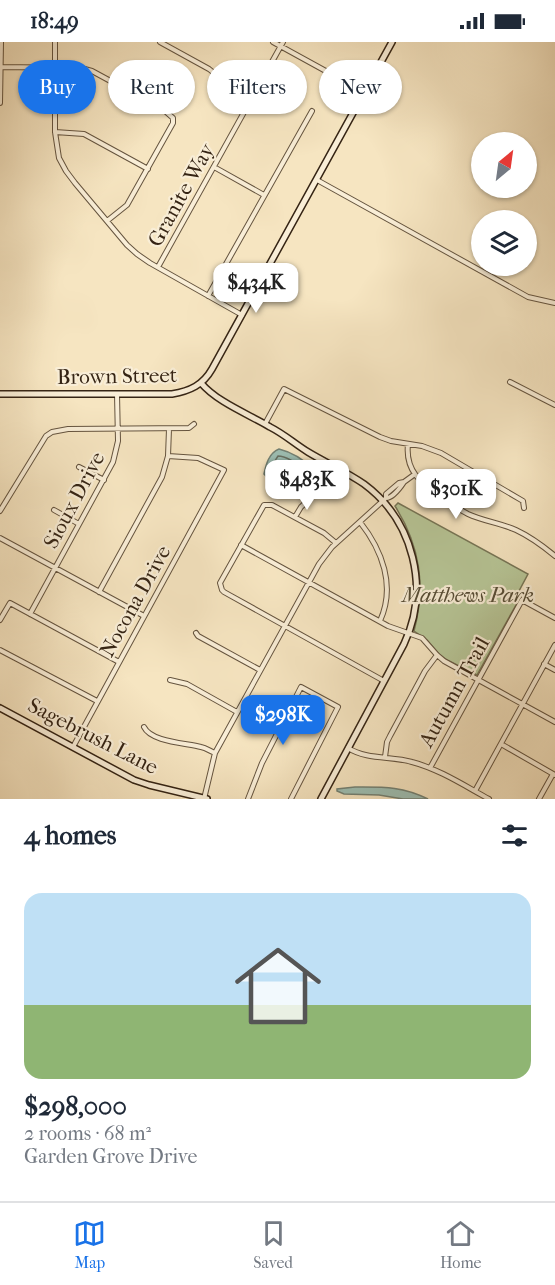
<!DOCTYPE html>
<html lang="en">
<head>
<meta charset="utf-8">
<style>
  body { margin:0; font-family:"IM FELL French Canon",serif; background:#f2f2f3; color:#1f2937; height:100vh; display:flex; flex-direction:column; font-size:22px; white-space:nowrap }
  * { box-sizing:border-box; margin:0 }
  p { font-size:20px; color:#747a83 }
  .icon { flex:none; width:33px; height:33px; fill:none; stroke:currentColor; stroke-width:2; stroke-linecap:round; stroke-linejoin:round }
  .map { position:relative; height:757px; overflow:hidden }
  .side { display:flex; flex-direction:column; background:#fff; flex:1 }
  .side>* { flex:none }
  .banner { position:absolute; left:18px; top:18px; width:519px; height:54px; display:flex; gap:12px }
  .needle { width:39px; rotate:29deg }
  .fabs { position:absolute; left:471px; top:90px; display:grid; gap:12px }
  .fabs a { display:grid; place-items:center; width:66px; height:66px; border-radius:50%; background:#fff; box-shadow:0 2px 4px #0004; font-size:30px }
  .price { position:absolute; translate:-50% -51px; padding:0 14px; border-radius:12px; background:#fff; color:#222; font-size:20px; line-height:39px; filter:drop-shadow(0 2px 3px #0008) }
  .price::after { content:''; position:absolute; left:50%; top:36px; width:18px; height:14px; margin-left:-9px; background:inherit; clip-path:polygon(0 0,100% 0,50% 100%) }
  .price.on { background:#1a73e8; color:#fff }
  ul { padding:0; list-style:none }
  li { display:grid; align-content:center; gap:12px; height:318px; padding:0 24px }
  li span { display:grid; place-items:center; height:186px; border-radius:18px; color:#555 }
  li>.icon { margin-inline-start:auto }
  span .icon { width:108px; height:108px; fill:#fffc; stroke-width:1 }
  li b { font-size:26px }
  h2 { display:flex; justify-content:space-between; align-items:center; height:72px; padding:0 24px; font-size:26px }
  .tag { padding:0 21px; border-radius:27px; background:#fff; box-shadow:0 2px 4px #0004; font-size:21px; line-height:54px }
  .tag.on { background:#1a73e8; color:#fff }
  .status { display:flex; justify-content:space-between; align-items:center; height:42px; padding:0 30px; background:#fff; direction:ltr }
  .status svg { height:16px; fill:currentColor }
  .tabs { display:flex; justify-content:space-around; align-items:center; height:84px; border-top:2px solid #e0e1e3; background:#fff; font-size:16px; color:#747a83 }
  .tabs a { display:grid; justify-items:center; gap:3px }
  .tabs .on { color:#1a73e8 }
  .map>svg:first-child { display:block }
</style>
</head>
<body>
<div class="status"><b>18:49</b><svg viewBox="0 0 49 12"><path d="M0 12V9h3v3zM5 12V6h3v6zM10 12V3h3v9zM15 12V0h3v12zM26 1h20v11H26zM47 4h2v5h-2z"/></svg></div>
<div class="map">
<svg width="555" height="757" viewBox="0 0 555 757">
  <rect width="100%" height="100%" fill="#f6e5c1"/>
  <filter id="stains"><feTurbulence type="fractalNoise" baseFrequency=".00333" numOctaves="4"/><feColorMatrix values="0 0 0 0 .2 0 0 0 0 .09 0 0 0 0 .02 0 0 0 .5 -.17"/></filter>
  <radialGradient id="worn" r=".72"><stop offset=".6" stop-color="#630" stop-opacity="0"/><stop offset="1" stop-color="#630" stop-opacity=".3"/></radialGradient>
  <path fill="#b7c697" stroke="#767556" stroke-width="1.5" d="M398,461L528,532L519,549L521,554L517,558L516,563L477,633L447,618L439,612L427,598L414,589C426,544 420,504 395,464Z"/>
  <path fill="#9dbfb4" stroke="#738174" stroke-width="1.5" d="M279,407C291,410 304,418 313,427C315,434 314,440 310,446C299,463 273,442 264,432C266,422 269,411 279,407Z
    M355,745C383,745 402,744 428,757H403L379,753L344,752L337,749V747Z"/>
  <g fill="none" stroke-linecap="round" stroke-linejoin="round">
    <path stroke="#697264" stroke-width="1.5" d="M278,414C288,414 299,423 307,430L308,435L304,445C292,448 280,439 271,431C270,425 275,419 278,414Z"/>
    <defs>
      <path id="street" d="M55,0V90L59,116L66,129L75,141L127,203L137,212L150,221L242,273
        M160,0L209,27L240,52L252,58
        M273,0L364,50
        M0,25L81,26L92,29L164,68L173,76V81L127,163L107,179
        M0,61L1,0
        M55,90L84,92L148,127
        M214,125L264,153
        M317,138L528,255L555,261
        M158,225L283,0
        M208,254L312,69
        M510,340L555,363
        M265,382L284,347L380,395L391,399L422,404L441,411L523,459L524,466
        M408,402C405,429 421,441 440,454C449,460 458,467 468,472C483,479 500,481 516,488C531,495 543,504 555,514
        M79,425L104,438
        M404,440L415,432
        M54,468L79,482
        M0,469L46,394L52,390L68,387L189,386L194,382
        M295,475L301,465L328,440
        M360,480C382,508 396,544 380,579
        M0,496L144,574
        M336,501L324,491L272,463H264L220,541L222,548L224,550L384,639
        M241,503L388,584L422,596L437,613L444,619L555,680
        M99,550L162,435L168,414L169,387
        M30,572L113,420L118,399L117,352
        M0,578L10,561L119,620
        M196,591L198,594L260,628
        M0,608L97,659
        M544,622L555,628
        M170,638L187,642L237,670
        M144,685C151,700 186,701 201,705C206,706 210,709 215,711
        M501,702L555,733
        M73,705L224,428L198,416L168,414
        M348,706C367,718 391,714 412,720C439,727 465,744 489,757
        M385,715L387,700L390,694L425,629L437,613
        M430,726L522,558L555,576
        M475,749L555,603
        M204,757L215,711L319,522L332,505L386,456C393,456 400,446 404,440L399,441L386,452V456
        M248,757L262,721L301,645L338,665L291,757
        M539,757L553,732"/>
      <path id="secondary" d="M201,341C217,360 248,372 270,385C284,392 295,402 308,410C326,421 347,430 364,442C414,479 430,547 404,602L321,757
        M0,352H172C190,349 203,343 212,327L392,0
        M0,666L134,738L149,743L207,757"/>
    </defs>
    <use href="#street" stroke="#65543f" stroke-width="6"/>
    <use href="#secondary" stroke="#352414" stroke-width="8"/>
    <use href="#street" stroke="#f9eed7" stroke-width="4"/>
    <use href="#secondary" stroke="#f9eed7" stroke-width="5"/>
  </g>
  <g text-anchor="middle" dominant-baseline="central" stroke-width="4.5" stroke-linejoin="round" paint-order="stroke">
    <g font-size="21" fill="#352414" stroke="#f9eed7">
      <text transform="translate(181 153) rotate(-61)">Granite Way</text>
      <text transform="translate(117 334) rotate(-1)">Brown Street</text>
      <text transform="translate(74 458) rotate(-62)">Sioux Drive</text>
      <text transform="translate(135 559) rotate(-61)">Nocona Drive</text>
      <text transform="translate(454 650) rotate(-61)">Autumn Trail</text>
      <text transform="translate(93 694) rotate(27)">Sagebrush Lane</text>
    </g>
    <g font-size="21" font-style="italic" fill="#564c35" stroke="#f9eed7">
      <text x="468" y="553">Matthews Park</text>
    </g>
  </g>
  <rect width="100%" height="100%" filter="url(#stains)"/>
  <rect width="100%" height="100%" fill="url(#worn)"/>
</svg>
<div class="fabs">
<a><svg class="needle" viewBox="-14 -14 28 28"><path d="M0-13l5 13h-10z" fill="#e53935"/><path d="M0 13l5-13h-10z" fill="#747a83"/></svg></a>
<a><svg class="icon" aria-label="layers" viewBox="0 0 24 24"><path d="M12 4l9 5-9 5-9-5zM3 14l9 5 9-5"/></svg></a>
</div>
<b class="price" style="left:256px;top:272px">$434K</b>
<b class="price" style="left:307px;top:469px">$483K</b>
<b class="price" style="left:456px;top:478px">$301K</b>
<b class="price on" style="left:283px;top:704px">$298K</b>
<div class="banner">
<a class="tag on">Buy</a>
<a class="tag">Rent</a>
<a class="tag">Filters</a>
<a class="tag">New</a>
</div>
</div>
<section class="side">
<h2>4 homes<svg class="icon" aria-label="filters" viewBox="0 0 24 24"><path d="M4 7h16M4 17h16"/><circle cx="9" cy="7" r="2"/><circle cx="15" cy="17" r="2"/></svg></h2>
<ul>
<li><span style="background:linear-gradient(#bfe0f5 60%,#8fb573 0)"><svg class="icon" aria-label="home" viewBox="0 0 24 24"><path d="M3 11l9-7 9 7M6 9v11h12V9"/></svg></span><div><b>$298,000</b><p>2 rooms · 68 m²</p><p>Garden Grove Drive</p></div></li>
</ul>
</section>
<nav class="tabs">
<a class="on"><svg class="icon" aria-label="map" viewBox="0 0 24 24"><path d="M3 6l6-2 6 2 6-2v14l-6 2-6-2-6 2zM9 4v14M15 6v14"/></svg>Map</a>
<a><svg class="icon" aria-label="saved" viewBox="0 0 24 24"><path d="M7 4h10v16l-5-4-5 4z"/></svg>Saved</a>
<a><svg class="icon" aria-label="home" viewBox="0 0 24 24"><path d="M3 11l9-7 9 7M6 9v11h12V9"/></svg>Home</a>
</nav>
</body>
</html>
